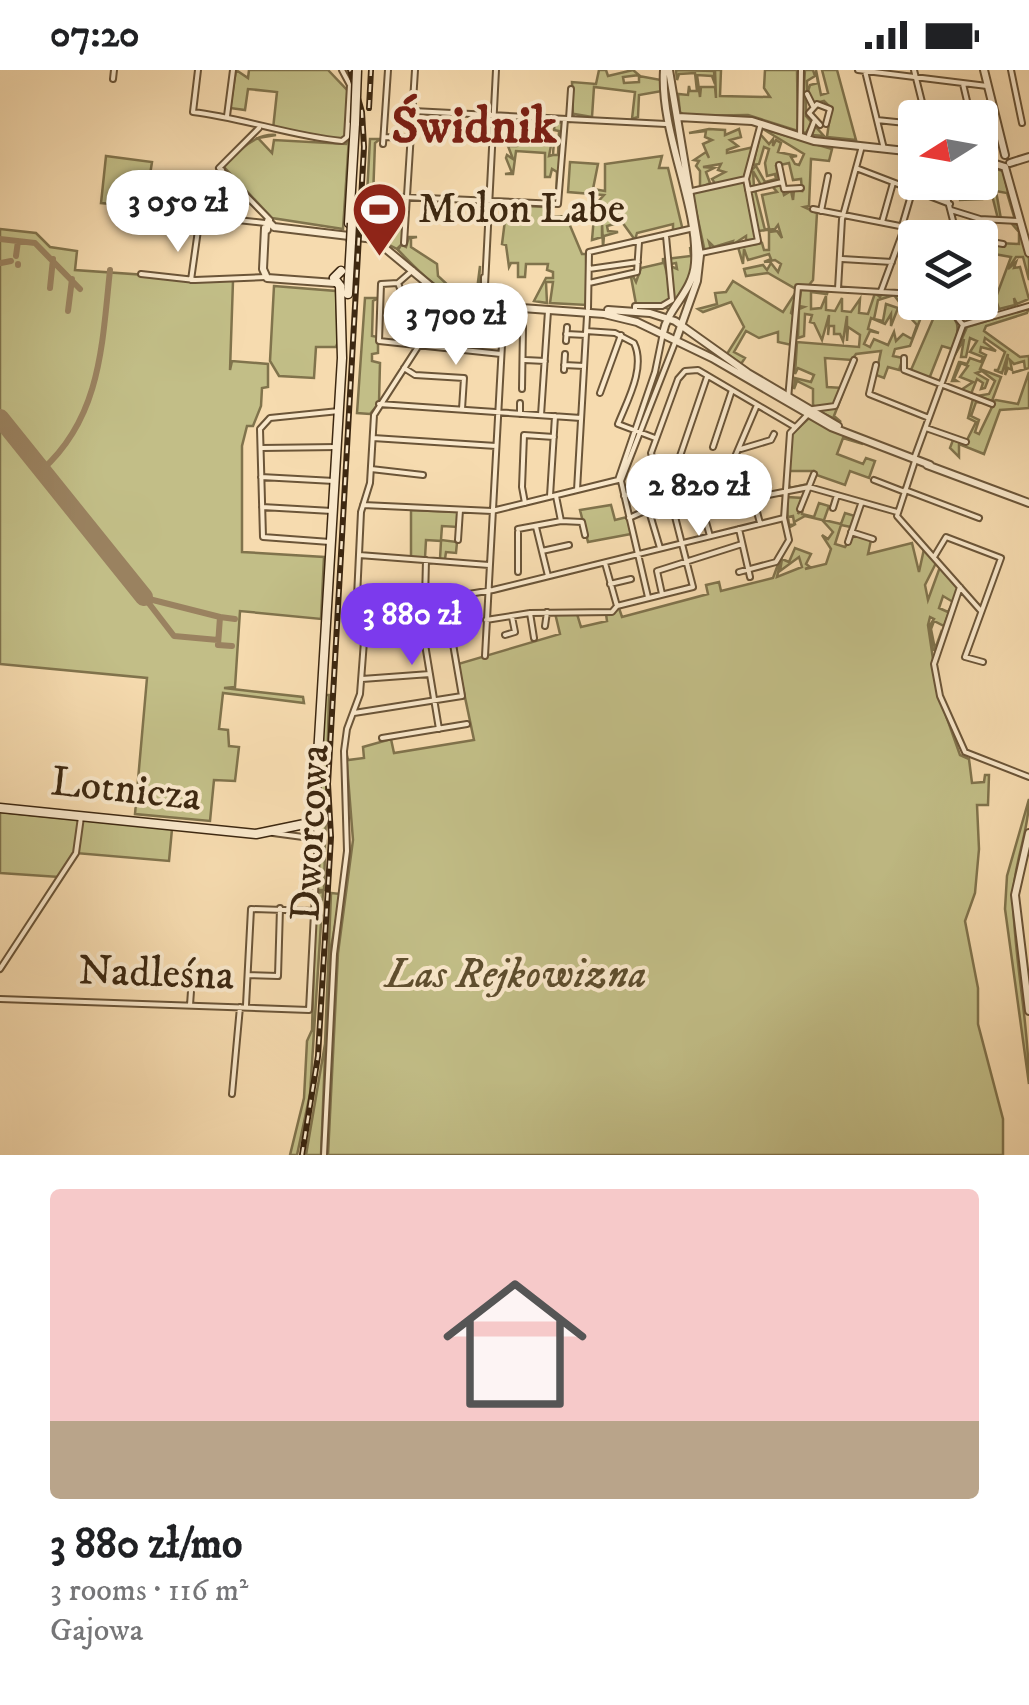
<!DOCTYPE html>
<html lang="en">
<head>
<meta charset="utf-8">
<style>
  body { margin:0; font-family:"IM FELL DW Pica",serif; background:#f6f6f6; color:#202124; height:100vh; display:flex; flex-direction:column; font-size:38px; white-space:nowrap }
  * { box-sizing:border-box; margin:0 }
  p { font-size:32px; color:#757577 }
  .icon { flex:none; width:55px; height:55px; fill:none; stroke:currentColor; stroke-width:2; stroke-linecap:round; stroke-linejoin:round }
  .map { position:relative; height:1085px; overflow:hidden }
  .side { display:flex; flex-direction:column; background:#fff; flex:1 }
  .side>* { flex:none }
  .needle { width:65px; rotate:259deg }
  .fabs { position:absolute; left:898px; top:30px; display:grid; gap:20px }
  .fabs a { display:grid; place-items:center; width:100px; height:100px; border-radius:10px; background:#fff; box-shadow:0 10px 40px #0002; font-size:50px }
  .price { position:absolute; translate:-50% -85px; padding:0 22px; border-radius:35px; background:#fff; color:#222; font-size:32px; line-height:65px; filter:drop-shadow(0 2px 5px #0008) }
  .price::after { content:''; position:absolute; left:50%; top:60px; width:30px; height:22px; margin-left:-15px; background:inherit; clip-path:polygon(0 0,100% 0,50% 100%) }
  .price.on { background:#7c3aed; color:#fff }
  ul { padding:0; list-style:none }
  li { display:grid; align-content:center; gap:20px; height:530px; padding:0 50px }
  li span { display:grid; place-items:center; height:310px; border-radius:10px; color:#555 }
  li>.icon { margin-inline-start:auto }
  span .icon { width:180px; height:180px; fill:#fffc; stroke-width:1 }
  li b { font-size:42px }
  .status { display:flex; justify-content:space-between; align-items:center; height:70px; padding:0 50px; background:#fff; direction:ltr }
  .status svg { height:28px; fill:currentColor }
  .map>svg:first-child { display:block }
</style>
</head>
<body>
<div class="status"><b>07:20</b><svg viewBox="0 0 49 12"><path d="M0 12V9h3v3zM5 12V6h3v6zM10 12V3h3v9zM15 12V0h3v12zM26 1h20v11H26zM47 4h2v5h-2z"/></svg></div>
<div class="map">
<svg width="1029" height="1085" viewBox="0 0 1029 1085">
  <rect width="100%" height="100%" fill="#f6dbaf"/>
  <filter id="stains"><feTurbulence type="fractalNoise" baseFrequency=".002" numOctaves="4"/><feColorMatrix values="0 0 0 0 .2 0 0 0 0 .09 0 0 0 0 .02 0 0 0 .5 -.17"/></filter>
  <radialGradient id="worn" r=".72"><stop offset=".6" stop-color="#630" stop-opacity="0"/><stop offset="1" stop-color="#630" stop-opacity=".3"/></radialGradient>
  <path fill="#c2be87" stroke="#80734c" stroke-width="2.5" d="M236,0L248,8L249,0H328L348,21L346,66L341,70L273,59L277,22L248,19L245,40L230,38Z
    M599,0H606L608,6L633,0L639,5L623,7L624,13L639,12V6L661,10L662,21L639,25L638,47L632,49L635,22L594,17L592,47L574,44L573,48L572,12L596,14Z
    M676,0L714,1L715,14L712,6L697,5L700,27L701,17H715L716,28L715,0H721L720,26L770,27L764,18L765,0H797L798,61L748,45L685,46L680,42L678,24L688,25L689,16L690,21H697L695,3L679,4L677,10Z
    M805,0H813L815,6L807,11V24L810,15L818,13L816,0L821,25L828,23L822,0H837L856,70L827,67L831,38L824,31L812,34L806,27V46L824,66L812,65L809,58L806,63L801,62Z
    M555,51L562,53L557,132L551,131L556,129L557,102L552,99L550,107H545V83L516,81L513,104H505L512,103L506,88L507,85L513,89L508,76H516L515,68L520,64L535,67L526,68V74H539L541,67L552,70L549,86L553,85L554,70L553,85H558L559,61L554,60Z
    M350,53L343,159L272,148L224,97C237,81 255,63 276,65L258,68L272,83L274,70L346,74Z
    M709,59L725,60V65L739,59L741,67L730,70L738,76L727,80V83L754,77L744,107L716,115L712,109L725,102L718,100L721,94L703,97L714,98L706,102L710,113L700,118V101L696,96L699,91L694,90L706,82L709,88L703,74L712,70L705,67L706,61L689,63Z
    M763,59L832,79L829,91L811,89L809,136L804,137L817,143L813,210L809,215H796V219L768,203L746,206L744,199L763,195L767,200L771,193L778,202L781,194L775,190L764,192L771,189L769,184L748,190L744,179L743,194L738,177L762,173L764,180H769V162L777,161L782,168L778,155L775,159L758,161L750,120H755L765,160L769,158L762,125L777,122L772,116L765,118L781,113L784,125L791,121L793,130L794,120L802,121L801,109L793,110L789,93L776,96L779,111L761,115L753,101L754,117H748V103L756,96L765,112L776,109L775,104L767,106L765,93L769,79L764,77L759,94L753,95L760,64L769,74L773,69V76L776,70L781,73L778,82L797,86L791,87L795,94L799,95L804,84Z
    M370,69H380L375,73L372,155H378L379,128L404,130L406,167L402,175L406,177L409,167H417L411,168V177L437,194L438,206L452,219L477,220L480,196L478,225H473L474,230C440,226 421,203 398,180L401,175L397,179L365,162Z
    M106,86L152,92L145,137L101,133Z
    M662,86L659,98H668L683,161H673V154L637,163L635,170L622,152L607,156L608,161L618,162L604,166L603,178L602,151V167L592,170L595,135L604,125L568,122L570,92L598,94L593,119L605,121V94Z
    M980,94L1003,101L1015,150L1007,123L996,121L1001,149H998L988,109V119H980L982,129L960,130L957,113L979,118L980,108H986Z
    M744,111L756,170H746V166L732,175L733,171L714,177L709,172L711,180L705,182L692,122Z
    M504,135L545,137L546,152H551L547,148L548,135H554L549,147L566,146L582,184H586L587,235L550,233L553,212H546L547,233L534,231L546,208H553V202L547,200L548,194H526L525,207H518V193H511L509,197L506,175L502,174L506,142L523,143L524,138L505,136L503,144Z
    M1019,154L1029,189V210L1023,187H1016L1008,199L1016,192L1014,198L1020,197L1029,229L1017,234L1014,228L1015,235L999,239L996,230L989,246L1011,187L994,184L980,220V172L1019,174V162L1013,155Z
    M0,159L36,163L50,177L77,181L75,200L233,211L230,300L232,291L268,294V317L262,318L261,336L253,356H247L242,376V482L324,487L321,549L240,541L235,617L224,618L303,627L304,633L223,623L219,659L228,660L229,676L239,677L235,711L214,710L210,751L135,744L147,608L0,594Z
    M690,177C701,193 686,220 672,241L662,236L636,234L631,207L617,209L632,204L636,212L641,198L663,193V188L668,208L671,203L666,194L677,199L676,193L671,194L666,189L691,186Z
    M733,211L783,242L796,222L791,243L795,246L792,301V275L778,272V262L759,268L746,261L734,282L745,288L741,294L727,284L744,257L731,232L703,242L698,239L717,234L715,223L726,222Z
    M274,216L336,221L338,272L336,277H316L314,308L279,306L270,291Z
    M801,220H828L827,224L811,222V239L821,238L826,226V240L835,241L842,228V241L851,242L860,229L859,243L868,244L875,223L880,227L882,223L903,224L900,233L894,225L878,230L874,249L883,251L886,234L898,238L891,256V244L885,254L871,248L868,259L879,263L870,261L864,274L870,277L874,269L888,275L894,262L896,271L903,264L912,269L917,255L907,244L909,240L916,246L918,235L933,238L938,233L933,244L923,242L910,276L895,279L893,286L903,288L899,300L888,297L884,308L876,305L881,281L856,284L852,290L825,288L827,317L843,318L851,302L834,346L841,352L816,340L822,342L813,335V319L797,311L794,319L795,308L811,312L814,305L798,298L795,304L797,272L859,277L860,265L848,257L847,271V246L843,271L840,264H834V256H829L828,265L829,245L822,270L814,253L810,252L812,245L805,244L804,266L798,268L799,239L804,237L799,236Z
    M365,228H379L373,231L372,266L378,267V283L372,284V291L380,293L379,333L370,344L357,343Z
    M940,233C959,250 962,256 952,279L942,276L929,309L902,297L911,300Z
    M1029,238L1027,243L986,256L984,261L1020,287L1029,286V298L1012,303L1025,299L1024,291L1014,294L1010,290L1012,300L1008,298L1005,305L1008,284L1002,303L994,300H998L1005,282L985,268L984,272L996,281L981,277L980,282L986,285L980,299L1001,307L992,331L977,326L989,324L995,311L982,301L976,303L988,310L985,318L981,319L983,313L977,309L971,324L961,320L973,312L960,307L968,296L961,293L954,309L957,311H952L959,292H960L967,294L970,288L981,292L983,287L970,282L977,271L970,268L966,287H961L964,269L955,285L967,257Z
    M1029,302V338L1000,340L984,384L959,374V387L950,378L953,370L965,374L976,352L968,348L973,329L984,333L976,332L971,346L979,350L975,362L979,364L992,337L986,334L996,330L1018,334Z
    M809,348L863,374L843,368L837,384L863,394L866,388L875,391L869,408L850,401L845,415L814,404L809,415L790,418L787,416L788,411L790,418L808,414L813,401H788L790,366Z
    M787,427L803,428L798,444L803,437L802,444L814,447L819,433L829,436L824,450L841,454L845,443L855,446L851,457L841,455L835,474L845,477L854,465L871,470L868,484L912,473L919,502L924,479L936,493L925,515L928,530L940,497L958,517L953,532L943,526L939,538L948,542L952,534L944,556L934,551L931,559L935,579L942,560L935,580L932,578L930,555L934,549L930,547L928,555L938,623L960,685L969,689L972,713L984,712L985,705H989L988,735H977L979,779L975,823L965,851L978,918V954L1003,1049V1085H328L338,883L353,770L346,682L348,690L364,688L363,677L391,669L394,683L474,670L458,594L560,564L555,543L577,544L581,557L607,551L606,544L619,538L622,547L708,524L706,515L719,512L721,521L773,508L784,478L777,507L802,497L799,487L780,501L782,489L789,492L795,478L811,484L806,494L810,497L805,499L826,494L831,479L822,465L828,469L833,462L822,450L805,446L794,452L793,446L788,447L789,455L796,454L788,458Z
    M611,435L615,450L627,447L631,464L588,472L580,440Z
    M411,440L458,442V457L442,456L441,470L457,472L456,483L446,482L445,489H440L441,471L426,470L425,488L411,487Z
    M324,625H329L324,820H317Z
    M1029,729C1029,763 1013,794 1013,828C1014,890 1029,952 1029,1014L1005,839L1007,806Z
    M0,742L172,759L169,791L76,783L59,807L0,803Z
    M323,822L310,1024L297,1085H290L304,1028L307,971L312,960L316,823Z
    M331,823L341,824L329,888L321,1085H306L325,974Z"/>
  <g fill="none" stroke-linecap="round" stroke-linejoin="round">
    <path stroke="#9a8260" stroke-width="6" d="M0,169L35,173L80,219
      M16,186L18,171
      M1,193L11,191
      M18,194V195
      M50,218L53,189
      M68,241L72,209
      M42,400C101,347 102,275 110,200
      M144,527L174,566L218,570
      M145,528L220,547
      M232,576L218,575L220,547L235,549"/>
    <path stroke="#9a8260" stroke-width="18" d="M0,348L144,527"/>
    <defs>
      <path id="pedestrian" d="M807,24L813,36
        M820,55L809,43L817,34L830,39L826,54
        M809,65L814,52"/>
      <path id="minor" d="M198,0L193,42C243,48 291,66 342,71L347,67L350,15L342,0
        M858,0L987,16
        M914,0L926,48
        M1011,0L1022,53
        M865,1L884,79
        M113,9L114,0
        M963,14L971,48
        M413,41L666,54
        M227,46L233,0
        M569,49L571,19
        M877,50L915,54
        M259,58L219,98L270,150
        M384,67L411,68
        M800,67L801,0
        M383,74L388,0
        M779,95L784,119L801,118
        M856,98L950,134
        M943,112L957,166
        M748,120L782,112
        M692,121L746,109
        M381,126L558,134L565,49
        M813,139L961,168
        M951,140L980,149L1019,151
        M821,141L828,106
        M214,148L222,100
        M882,152L893,113
        M902,156L912,122
        M980,170L1003,174
        M404,173L415,0
        M701,183L758,171L746,109L761,53
        M842,189L892,192
        M589,199L638,192
        M141,204L195,210L266,207
        M191,210L200,146L265,153
        M398,213L407,237L439,245
        M589,213L637,202L639,172
        M381,214L379,271L501,284
        M381,214L398,213L413,200
        M838,219L842,149L862,76
        M881,221L905,156
        M484,232V207
        M944,232L963,255
        M484,235L496,0
        M588,239L589,182L694,158
        M635,242V236H662L672,230L666,166
        M453,253L503,256
        M963,255L1029,236
        M586,261L615,263L634,273C646,298 627,331 618,354L655,368
        M566,264L586,265
        M566,271L567,257
        M904,288V300L992,334
        M525,290L545,291
        M564,295L584,296
        M876,295L869,324L929,348
        M404,298L415,305L464,308L462,339
        M564,300L565,284
        M522,319L523,257
        M600,323L621,265
        M788,329L798,217L915,224
        M379,334L581,348
        M520,344V333
        M541,345L548,241
        M926,358L966,372
        M373,368L496,376
        M713,377L732,320
        M261,378L337,377
        M741,379L771,370L774,364
        M915,386L963,255
        M915,391L897,446L981,541
        M708,392L712,420
        M371,399L423,405
        M261,407L334,411
        M618,410L655,302L663,263
        M874,410L905,422
        M621,411L676,270
        M621,411L648,527
        M577,420L587,246
        M726,420L732,442
        M738,420L734,389L757,335
        M751,420L760,453
        M905,420L979,448
        M698,424L710,466
        M550,426L555,346
        M624,426L640,422
        M687,427L680,386L707,307
        M665,430L651,383L678,309L685,301L698,300L795,357
        M525,433L522,417L524,365L554,367
        M363,435L492,441L618,410
        M262,437L332,441
        M833,438L837,425
        M800,439L814,404
        M649,441L660,478
        M629,448L665,432L712,420L765,417L768,425L809,417L897,442
        M561,451L582,452L585,465
        M536,457L548,506
        M518,459L561,451L556,426
        M739,459L750,507
        M851,462L873,469
        M458,470L460,440
        M330,472L263,467L260,359L270,348L339,341
        M848,472L861,434
        M542,481L569,475
        M359,485L489,495
        M934,487L946,467L1001,488L965,587L983,592
        M605,493L617,536
        M518,502V462
        M739,502L776,492L789,470L784,448L790,363L813,339L835,336L854,290
        M610,514L631,509
        M960,517L934,594L940,626L965,682L1029,707
        M662,524L657,501L742,474
        M425,530L426,490
        M418,532L439,659
        M365,541L493,520L784,448
        M530,543L534,568
        M486,550L530,543L612,542L617,536L693,517L671,431
        M545,556L547,542
        M505,565L515,562L512,547
        M383,568L423,561
        M485,586L504,238
        M362,609L430,604
        M354,643L462,626L445,528
        M382,668L467,654
        M273,763L318,769
        M0,899L76,783L81,747
        M248,905L278,906L280,838
        M0,929L309,940L318,765L314,752
        M190,935L192,907
        M246,935L251,839L314,841
        M232,1024L240,937
        M324,1085L334,884L347,781L344,681L347,659L360,624L366,545L357,527L361,442L370,413L374,345L450,227"/>
      <path id="tertiary" d="M669,0L700,185L697,211L676,270
        M984,0L1005,85
        M678,47L752,51L814,71L915,82
        M980,89L1005,97
        M1010,93L1029,87
        M1005,97L1029,183
        M274,157L374,169L451,233L604,244L637,252L712,288L831,357L930,395
        M265,158L263,199L267,208L335,213
        M267,160L268,151L274,157
        M608,240L650,243L675,251L748,303L838,356
        M663,263C668,237 693,222 695,193C699,135 660,64 664,0
        M927,395L1029,433
        M1029,763L1015,825L1029,941"/>
      <path id="secondary" d="M349,153L355,53
        M340,216L334,208L341,201
        M348,224L351,172
        M0,738L256,764L314,752L342,288L340,216"/>
    </defs>
    <use href="#pedestrian" stroke="#6b5538" stroke-width="8"/>
    <use href="#minor" stroke="#6b5538" stroke-width="8"/>
    <use href="#tertiary" stroke="#6b5538" stroke-width="10"/>
    <use href="#secondary" stroke="#3d2811" stroke-width="11"/>
    <use href="#pedestrian" stroke="#f9e8cb" stroke-width="4"/>
    <use href="#minor" stroke="#f9e8cb" stroke-width="4"/>
    <use href="#tertiary" stroke="#f9e8cb" stroke-width="6"/>
    <use href="#secondary" stroke="#f9e8cb" stroke-width="8"/>
    <defs>
      <path id="rail" d="M369,38L371,0
        M302,1085L318,986L331,767L328,714L364,77L362,42L350,0"/>
    </defs>
    <use href="#rail" stroke="#3d2811" stroke-width="6"/>
    <use href="#rail" stroke="#f9e8cb" stroke-width="2.5" stroke-dasharray="8" stroke-linecap="butt"/>
    <defs>
      <path id="secondary-bridge" d="M355,53L357,0
        M351,172L352,153"/>
    </defs>
    <use href="#secondary-bridge" stroke="#3d2811" stroke-width="11" stroke-linecap="butt"/>
    <use href="#secondary-bridge" stroke="#f9e8cb" stroke-width="8"/>
  </g>
  <defs>
    <symbol id="stadium-pin" viewBox="-11 -11 22 30"><path d="M0 17L-7.5 6A9.5 9.5 0 1 1 7.5 6Z" fill="#8f2418" stroke="#f9e8cb"/><path d="M0-5a6.5 5 0 1 0 0 10a6.5 5 0 1 0 0-10ZM-3.5-1.8h7v3.6h-7Z" fill="#fff"/></symbol>
  </defs>
  <g fill-rule="evenodd">
    <use href="#stadium-pin" x="348" y="108" width="63" height="86"/>
  </g>
  <g text-anchor="middle" dominant-baseline="central" stroke-width="8" stroke-linejoin="round" paint-order="stroke">
    <g font-size="42" fill="#3d2811" stroke="#f9e8cb" text-anchor="start">
      <text x="418" y="140">Molon Labe</text>
    </g>
    <g font-size="42" fill="#3d2811" stroke="#f9e8cb">
      <text transform="translate(126 720) rotate(6)">Lotnicza</text>
      <text transform="translate(311 763) rotate(-87)">Dworcowa</text>
      <text transform="translate(156 904) rotate(2)">Nadleśna</text>
    </g>
    <g font-size="42" font-style="italic" fill="#5e4e2e" stroke="#f9e8cb">
      <text x="516" y="905">Las Rejkowizna</text>
    </g>
    <g font-size="52" font-weight="bold" fill="#7a1f14" stroke="#f9e8cb">
      <text x="474" y="57">Świdnik</text>
    </g>
  </g>
  <rect width="100%" height="100%" filter="url(#stains)"/>
  <rect width="100%" height="100%" fill="url(#worn)"/>
</svg>
<div class="fabs">
<a><svg class="needle" viewBox="-14 -14 28 28"><path d="M0-13l5 13h-10z" fill="#e53935"/><path d="M0 13l5-13h-10z" fill="#757577"/></svg></a>
<a><svg class="icon" aria-label="layers" viewBox="0 0 24 24"><path d="M12 4l9 5-9 5-9-5zM3 14l9 5 9-5"/></svg></a>
</div>
<b class="price" style="left:178px;top:185px">3 050 zł</b>
<b class="price" style="left:456px;top:298px">3 700 zł</b>
<b class="price" style="left:699px;top:469px">2 820 zł</b>
<b class="price on" style="left:412px;top:598px">3 880 zł</b>
</div>
<section class="side">
<ul>
<li><span style="background:linear-gradient(#f6c9c9 75%,#b9a48a 0)"><svg class="icon" aria-label="home" viewBox="0 0 24 24"><path d="M3 11l9-7 9 7M6 9v11h12V9"/></svg></span><div><b>3 880 zł/mo</b><p>3 rooms · 116 m²</p><p>Gajowa</p></div></li>
</ul>
</section>
</body>
</html>
